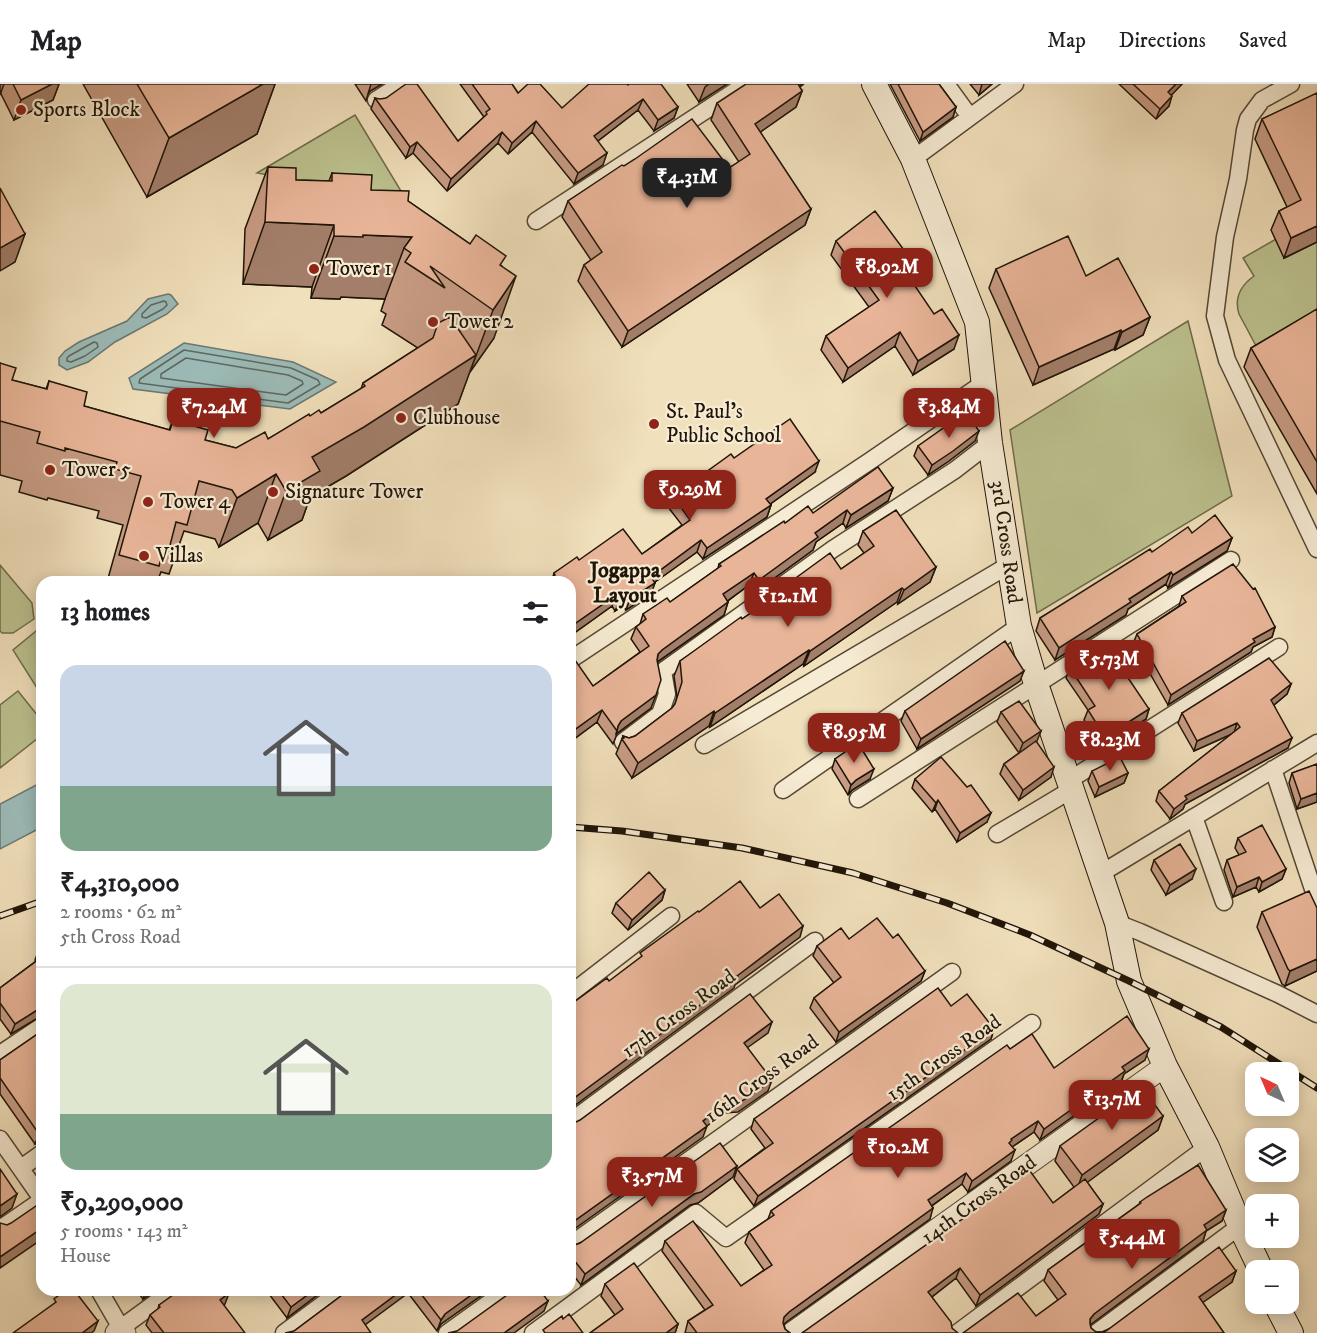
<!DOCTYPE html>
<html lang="en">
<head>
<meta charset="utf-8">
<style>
  body { margin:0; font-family:"IM FELL DW Pica",serif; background:#f2f2f2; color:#202124; height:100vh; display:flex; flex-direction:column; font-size:22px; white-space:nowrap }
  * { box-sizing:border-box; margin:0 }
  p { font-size:20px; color:#757577 }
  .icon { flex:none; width:33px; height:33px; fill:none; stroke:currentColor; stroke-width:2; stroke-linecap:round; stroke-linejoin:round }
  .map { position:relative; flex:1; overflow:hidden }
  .panel { position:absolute; left:36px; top:492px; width:540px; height:720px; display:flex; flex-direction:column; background:#fff; border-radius:18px; box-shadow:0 3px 15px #0003 }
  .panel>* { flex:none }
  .needle { width:39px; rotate:316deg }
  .controls { position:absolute; left:1245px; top:978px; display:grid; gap:12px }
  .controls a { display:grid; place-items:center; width:54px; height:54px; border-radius:12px; background:#fff; box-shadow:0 3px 15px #0003; font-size:30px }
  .price { position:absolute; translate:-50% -51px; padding:0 14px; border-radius:12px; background:#8f2418; color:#fff; font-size:20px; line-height:39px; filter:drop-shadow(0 2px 3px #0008) }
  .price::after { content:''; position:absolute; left:50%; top:36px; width:18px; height:14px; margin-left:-9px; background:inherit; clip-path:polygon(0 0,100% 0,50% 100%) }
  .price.current { background:#222; color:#fff }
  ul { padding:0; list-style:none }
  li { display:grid; align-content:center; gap:12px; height:318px; padding:0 24px }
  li+li { border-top:2px solid #e0e0e0 }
  li span { display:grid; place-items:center; height:186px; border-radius:18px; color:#555 }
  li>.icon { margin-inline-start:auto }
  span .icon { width:108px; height:108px; fill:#fffc; stroke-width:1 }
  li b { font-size:26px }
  h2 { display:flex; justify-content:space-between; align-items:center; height:72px; padding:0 24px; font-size:26px }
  header { display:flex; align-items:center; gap:36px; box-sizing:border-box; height:84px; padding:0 30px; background:#fff; border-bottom:2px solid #e0e0e0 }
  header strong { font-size:28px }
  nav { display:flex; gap:33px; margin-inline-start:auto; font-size:21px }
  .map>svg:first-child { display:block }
</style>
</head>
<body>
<header>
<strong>Map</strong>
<nav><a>Map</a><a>Directions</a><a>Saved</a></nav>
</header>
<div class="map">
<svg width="1317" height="1249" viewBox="0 0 1317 1249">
  <rect width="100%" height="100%" fill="#f1e0bc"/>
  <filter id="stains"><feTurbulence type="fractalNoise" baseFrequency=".00333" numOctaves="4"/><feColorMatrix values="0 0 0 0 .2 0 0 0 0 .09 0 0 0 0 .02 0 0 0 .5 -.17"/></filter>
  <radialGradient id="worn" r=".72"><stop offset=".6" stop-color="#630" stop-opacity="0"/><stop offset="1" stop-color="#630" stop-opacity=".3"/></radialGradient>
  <path fill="#bcc28f" stroke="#6e6c4c" stroke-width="1.5" d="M355,31L407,117L257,89Z
    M1276,155L1285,174L1317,158V241L1262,273L1239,230C1234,214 1240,202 1254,192L1243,174Z
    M1188,237L1232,412L1037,529L1010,346Z
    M0,481L32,519L34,535L13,549H2L0,547Z
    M41,543L42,544V612L13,566Z
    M18,607L42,637V651L0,684V621Z"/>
  <path fill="#9cbbb8" stroke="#6a7972" stroke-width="1.5" d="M168,210L171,211L178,220L167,230L115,258L88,278L67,286L59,281V274L65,267L79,258L127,237L148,215Z
    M184,259L293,278L336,298L290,325L133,305L129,294Z
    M42,698V743L0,765V720Z"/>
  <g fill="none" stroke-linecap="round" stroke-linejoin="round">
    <path stroke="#5e6860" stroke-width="1.5" d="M164,217L166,218L167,221L163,225L146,234L142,233V230L151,221Z
      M94,258L97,259L98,263L85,272L71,278L67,277V274L69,272Z
      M184,266L291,284L318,296L320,300L288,319L139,299L140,295Z
      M186,274L288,291L302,297L303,300L286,311L161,294V290Z"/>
    <defs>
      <path id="minor" d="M946,0L970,33
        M1291,0L1262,16L1248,35L1245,46L1238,95L1225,153L1215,232L1227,276L1317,465
        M376,16L401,0
        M913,75L1015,0
        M536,137L746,0
        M570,576L870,377L985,298
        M623,658L660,630L667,610L663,587L833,465L955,386L990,359
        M704,661L1009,481
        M1273,685L1317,817
        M1068,697L1279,563
        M783,706L1019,542
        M858,715L1231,476
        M1194,733L1224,818
        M997,750L1071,706
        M1100,790L1317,659
        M1117,839L1140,848L1278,910L1317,930
        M570,910L671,832
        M0,970L42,942
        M570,1038L815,857
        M0,1055L42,1115
        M21,1084L42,1069
        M0,1145L42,1116
        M570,1161L952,888
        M99,1206L121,1244L173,1206
        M284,1249L342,1206
        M447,1249L507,1206
        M533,1249L696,1129L726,1154L1032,939
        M957,1249L1207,1063
        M1096,1249L1240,1142"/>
      <path id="tertiary" d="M116,1249L121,1244L125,1249
        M792,1249L1165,982"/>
      <path id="secondary" d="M874,0L913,75L977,238L990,359L1019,542L1036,600L1117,839L1129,897L1165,982L1207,1063L1240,1142L1261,1186
        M1276,1220L1291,1249"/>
    </defs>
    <use href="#minor" stroke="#544835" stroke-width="19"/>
    <use href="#tertiary" stroke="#544835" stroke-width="23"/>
    <use href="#secondary" stroke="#201508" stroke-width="26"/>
    <use href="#minor" stroke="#f6ebd3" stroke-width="16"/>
    <use href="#tertiary" stroke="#f6ebd3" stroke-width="21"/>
    <use href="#secondary" stroke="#f6ebd3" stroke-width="24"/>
    <defs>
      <path id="rail" d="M570,743L622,747L742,764L853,789L947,819L1030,851L1129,897L1221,943L1317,1004
        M0,832L42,817"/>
    </defs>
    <use href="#rail" stroke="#201508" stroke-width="7"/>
    <use href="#rail" stroke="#f6ebd3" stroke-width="4.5" stroke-dasharray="14" stroke-linecap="butt"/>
  </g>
  <path fill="#c89c84" stroke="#201508" stroke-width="1.5" d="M0,0H59L53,16L14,36L1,10Z
    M83,0H275L257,50L147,113Z
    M355,0H382L370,7L368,10L366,17Z
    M460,0H512L518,9L562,24L628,1L678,23L674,34L654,47L638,26L598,57L603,81L574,100L532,48L508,70L498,59L447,107L413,69L406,74L371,25L375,14L458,57L484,33Z
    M687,0H727L699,18Z
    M804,0L800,3L802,7L796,23L760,48L811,125L805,141L622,263L578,197L584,181L591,176L562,133L568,117L624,82L729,84L739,78L711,36L717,19Z
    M890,0H939L956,23L953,33L920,57Z
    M970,0H992L979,11Z
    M1119,0H1182L1171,11L1169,22L1156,35Z
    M1317,9V158L1284,174L1271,146L1279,127L1287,123L1255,55L1262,35Z
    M268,83L296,96L329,97L332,89L371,106L408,117L502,182L494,254L470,288V287L458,320L346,392L310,413L302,436L268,456L258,439L219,463L215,455L184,447L169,490L161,488L157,498H107L123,441L97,434L99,427L48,414L47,416L19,408L22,397L0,391V279L12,296L46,305L49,297L84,322L169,346L173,336L205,356L236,364L268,355L310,332L321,329L361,305L363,299L418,264L382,241L386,230L381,227L385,215L341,213L340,215L311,214L312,203L243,200L245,145Z
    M836,157L907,170L902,183L954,265L913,291L895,262L843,298L821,266L826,252L869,223L831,171Z
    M996,185L1086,192L1150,233L1143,251L1115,266L1114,265L1033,301L989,204Z
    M1317,225V410L1244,283L1251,264Z
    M975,357L949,377L928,391L914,372L918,362Z
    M734,374L815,388L770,420L771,421L767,433L703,475L697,468L655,498L651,510L626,526L623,522L615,527L612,522L570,552V498L553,493L554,489L579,476L642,470L682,441L668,423L673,412Z
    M893,404L888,417L846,444L843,439L816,458L813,466L754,509L749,501L728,517V518L724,531L658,578L651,624L617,650L613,660L597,638L570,658V580L593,602L640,568L631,555L636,543L640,540L643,530L670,518L718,484L719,480L785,439Z
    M863,447L936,483L930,498L898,520L897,518L804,582L803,580L710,643L709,642L632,694L616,670L623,652L629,654L635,652L672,624L675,620L677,613L674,592L680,577L770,516L771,512L841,485L864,469L858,461Z
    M1192,449L1232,454L1227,467L1168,504L1166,500L1128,525L1126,531L1055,576L1036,547L1040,534L1152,468Z
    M1182,512L1275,543L1272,553L1253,563L1251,568L1168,621L1133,560L1137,550L1179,522Z
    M1070,584L1149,625L1146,635L1102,663L1084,636L1088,626L1066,594Z
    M1020,597L917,665L901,637L905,627Z
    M1291,600L1287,610L1274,621L1288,664L1185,720L1183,725L1170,735L1156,717L1159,707L1232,650L1194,667L1178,639L1182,629Z
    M1001,628L1041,647L1036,657L1051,693L1019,716L1000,690L1004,680L1019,669L997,638Z
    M835,675L870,695L852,706L848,711L832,685Z
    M1317,680V718L1297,725L1289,699L1292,689Z
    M1092,687L1128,689L1124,699L1095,713L1088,697Z
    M915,695L987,738L957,758L935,725L932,728L912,704Z
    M1238,754L1286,785L1282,795L1259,808L1256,803L1233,813L1224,786L1227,776L1239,771L1235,764Z
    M1154,776L1192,795L1166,811L1151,786Z
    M665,806L662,816L628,846L612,829L616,819Z
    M1317,824V887L1285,902L1282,900L1257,843L1262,828Z
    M849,855L925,887L921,897L836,958L810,924L814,914L834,899L813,872L817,862Z
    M42,863V932H41L11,950L0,935V904L36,877L35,876L39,865Z
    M951,922L994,945L991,955L754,1122L734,1095L737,1085L765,1064L751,1045L754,1035Z
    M42,947V1059H37L35,1060L0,1010V976Z
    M1010,965L1054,984L1145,976L1124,990L1121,998L1040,1056L1034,1048L1012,1063L1011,1077L968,1108L962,1100L932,1122L930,1135L785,1239L784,1240L785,1245L790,1249H685L688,1237L705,1226L662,1167L665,1157L741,1202L764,1186L745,1159L749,1148L768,1135L771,1127Z
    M1163,1032L1158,1046L1087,1098L1103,1120L1099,1130L976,1222L956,1194L932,1213L952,1244L802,1249L1053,1119L1074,1103L1055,1077L1060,1062Z
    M733,1093L698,1119L690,1121L581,1201L570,1187V1160L575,1161Z
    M1140,1118L1226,1126L1222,1137L1206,1147L1203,1157L1090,1240L1091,1244L1096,1248H1102L1236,1187L1232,1198L1202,1218L1224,1249H963L1036,1232L1058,1216L1044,1197L1048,1186L1139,1120Z
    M605,1200L678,1240L675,1249H590L615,1231L601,1212Z
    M136,1206H156L143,1215Z
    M266,1206H324L287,1234Z
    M349,1206H489L441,1240L437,1247L408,1209L294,1247Z
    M229,1209L223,1221L244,1249H152L146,1241L150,1231L158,1225L159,1221Z"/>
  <path fill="#a37f6b" stroke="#201508" stroke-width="1.5" d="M0,0H4L0,11Z
    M52,0H59L53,16L14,36L21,16Z
    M263,0H275L257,50L147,113L169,54Z
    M371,0H382L370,7L368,10Z
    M709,0H727L699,18L705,3Z
    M982,0H992L979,11Z
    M1176,0H1182L1165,18L1168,8Z
    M802,7L796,23L749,56L755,40Z
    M1172,12L1169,22L1156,35L1160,25Z
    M643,15L638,26L590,63L594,52Z
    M678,23L674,34L654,47L658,36Z
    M956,23L953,33L920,57L923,48Z
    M536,37L532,48L508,70L512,59Z
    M502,48L498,59L447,107L451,95Z
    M417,58L413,69L406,74L410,63Z
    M607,69L603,81L574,100L578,89Z
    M811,125L805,141L622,263L628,247Z
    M265,138L334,141L312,203L243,200Z
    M1317,142V158L1284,174L1291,154Z
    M25,150L15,178L0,187V164Z
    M363,151L412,153L404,164L385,215L341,213L340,215L311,214L334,152Z
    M907,170L902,184L898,177Z
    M516,192L494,254L470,288L493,226Z
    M1150,233L1143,251L1115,266L1122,248Z
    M1121,246L1114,265L1033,301L1039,283Z
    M900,248L895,262L843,298L848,284Z
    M959,251L954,265L913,291L918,277Z
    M476,271L458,320L346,392L310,413L302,436L268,456L286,407L312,373Z
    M979,347L975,357L949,377L928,391L932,381Z
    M819,377L815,388L762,426L766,415Z
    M276,390L258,439L219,463L237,414Z
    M893,404L888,417L846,444L851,431Z
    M771,421L767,433L703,475L707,464Z
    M847,426L843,439L816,458L813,466L754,509L759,496L815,449Z
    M1232,454L1227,467L1168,504L1173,491Z
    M701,456L697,468L648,503L655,499L651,510L626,526L630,515L651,493Z
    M936,483L930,498L898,520L904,506Z
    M1171,488L1166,500L1128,525L1126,531L1055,576L1059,564L1129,515Z
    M754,489L749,501L719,523L723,510Z
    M902,504L897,518L804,582L810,567Z
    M627,510L623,522L615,527L620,516Z
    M616,511L612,522L570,552V543Z
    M728,518L724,531L657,578L658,570L662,566Z
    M1275,543L1272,553L1253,563L1251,568L1168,621L1171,611L1253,555Z
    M809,566L803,580L710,643L715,629Z
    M1024,587L1020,597L917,665L921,655Z
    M1291,600L1287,610L1268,626L1271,616Z
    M656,611L651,624L616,650L618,642L621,637Z
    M1149,625L1146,635L1102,663L1105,653Z
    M602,626L597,638L570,658V649Z
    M714,627L709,642L632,694L638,679Z
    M1237,639L1234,649L1194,667L1197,657Z
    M1041,647L1037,657L1019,669L1023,659Z
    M1292,654L1288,664L1185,720L1183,725L1170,735L1174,725L1185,712Z
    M1054,683L1051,693L1019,716L1023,706Z
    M874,685L870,695L852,706L848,711L851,701L856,696Z
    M1128,689L1124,699L1095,713L1099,703Z
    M1317,709V718L1297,725L1301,715Z
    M938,716L935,725L932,728L936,719Z
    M991,729L987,738L957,758L960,749Z
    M1196,785L1192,795L1166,811L1170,801Z
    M1286,785L1282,795L1259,808L1262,798Z
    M1259,793L1256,803L1233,813L1237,803Z
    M665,806L662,816L628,846L632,836Z
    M803,842L800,853L735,901L734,904L570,1025V1017Z
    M1317,875V887L1285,902L1290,887Z
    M925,887L921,897L836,958L839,948Z
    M42,923V928L41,932L11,950L15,940Z
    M772,938L768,949L740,969L744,959Z
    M994,945L991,955L754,1122L758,1112Z
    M1149,965L1145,976L1124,990L1121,998L1040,1056L1044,1045L1122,983Z
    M772,996L768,1007L738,1028L724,1029L699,1048L703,1037L728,1018Z
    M1163,1032L1158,1046L1077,1106L1082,1091Z
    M1038,1037L1034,1048L1009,1065V1059L1011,1055Z
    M707,1042L703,1053L570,1148V1140Z
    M42,1048V1059H37L35,1060L39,1050Z
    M1015,1066L1011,1077L968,1108L972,1097Z
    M737,1082L733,1093L698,1119L690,1121L581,1201L585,1190L694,1110Z
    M966,1089L962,1100L924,1127L928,1116Z
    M17,1110L12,1124L0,1133V1122Z
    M1103,1120L1099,1130L976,1222L980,1211Z
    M933,1124L930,1135L785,1239L780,1244L784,1233L789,1228Z
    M1226,1126L1222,1137L1206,1147L1203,1157L1090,1241V1235L1094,1230L1204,1141Z
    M42,1144V1155L0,1184V1173Z
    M960,1184L956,1194L924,1219L928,1208Z
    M1236,1187L1232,1198L1195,1224L1199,1213Z
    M146,1206H156L143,1215Z
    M314,1206H324L287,1234L291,1223Z
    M402,1206H409L408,1209L358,1246L362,1236Z
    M478,1206H489L441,1240L437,1247L441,1236L445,1230Z
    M229,1209L225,1220L216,1226L220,1216Z
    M548,1217L544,1227L514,1249H504Z
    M98,1237L94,1247L91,1249H82Z
    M678,1240L675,1249H666Z"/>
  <path fill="#e9b599" stroke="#201508" stroke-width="1.5" d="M13,0H52L21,16Z
    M137,0H263L169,54Z
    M406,0H417L458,57L487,30L486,28L490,25L472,0H512L518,9L528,0H540L562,24L589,0H627L628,1L629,0H661L678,23L658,36L643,15L594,52L607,69L578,89L536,37L512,59L502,48L451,95L417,58L410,63L375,14L380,15L386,14Z
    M746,0H798L802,7L755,40L811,125L628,247L584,181L602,168L568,117L622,81L624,82L635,75L692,35L729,84L750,70L717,19Z
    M898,0H939L956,23L923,48Z
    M1133,0H1176L1168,8L1172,12L1160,25Z
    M1317,9V142L1291,154L1279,127L1301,116L1262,35Z
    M268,83L296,84V96L332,97V89L372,91L371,106L409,107L408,117L470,160L476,151L506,172L500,181L516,192L493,226L430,182L445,204L405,178L411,169L404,164L412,153L363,151V153L334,152V141L265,138Z
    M0,104L25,150L0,164Z
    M875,127L907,170L898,177L934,230L942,225L959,251L918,277L900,248L848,284L826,252L879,216L836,157Z
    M1068,152L1086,192L1118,174L1150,233L1122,248L1121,246L1039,283L996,185Z
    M1317,225V378L1251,264Z
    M450,233L476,271L364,343L312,373L320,387L286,407L276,390L237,414L232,406L199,397L187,441L176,438L168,469L163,467L159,482L119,471L141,392L115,385L117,378L65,364V367L37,359L40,348L0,337V279L16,284L12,296L47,305L49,297L87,308L84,322L170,346L173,336L208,346L205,356L236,364L265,348L268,355L309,330L310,332L319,326L321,329L365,302L363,299L433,254L438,239Z
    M966,328L979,347L953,367L932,381L918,362Z
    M790,335L819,377L766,415L771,421L707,464L701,456L651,493L655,499L630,515L627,510L620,516L616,511L570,543V498H545L555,491L554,489L577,473L579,476L623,445L642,470L690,436L673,412L731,370L734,374Z
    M878,383L893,404L851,431L847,426L815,449L818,453L759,496L754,489L723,510L728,518L662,566L658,570L657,576L661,596L656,611L621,637L618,642L617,647L602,626L570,649V580L575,576L593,602L649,562L636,543L646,535L643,530L667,514L670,518L721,482L719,480L784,437L785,439L808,422L813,429Z
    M896,426L936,483L904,506L902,504L810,567L809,566L715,629L714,627L638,679L622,655L624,654L623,652L629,654L635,652L672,624L675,620L682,598L680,577L741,533L742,535L773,514L771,512L830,469L841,485L874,462L863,447Z
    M1215,431L1232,454L1173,491L1171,488L1129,515L1131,518L1059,564L1040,534L1150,465L1152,468L1188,443L1192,449Z
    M1233,480L1253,505L1255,504L1275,543L1253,555L1255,558L1171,611L1137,550L1186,518L1182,512Z
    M1005,557L1024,587L921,655L905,627Z
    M1106,561L1149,625L1105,653L1088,626L1095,622L1070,584Z
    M1269,574L1291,600L1271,616L1292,654L1185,712L1187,715L1174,725L1159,707L1240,643L1237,639L1197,657L1182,629Z
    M1019,617L1041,647L1023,659L1001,628Z
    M1036,657L1054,683L1023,706L1004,680Z
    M858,659L874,685L856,696L851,701L835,675Z
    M941,673L967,703L971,701L991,729L960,749L938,716L936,719L915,695Z
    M1120,673L1128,689L1099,703L1092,687Z
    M1317,680V709L1301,715L1292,689Z
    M1262,741L1286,785L1262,798L1259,793L1237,803L1227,776L1246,768L1238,754Z
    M1180,760L1196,785L1170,801L1154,776Z
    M649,788L665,806L632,836L616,819Z
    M740,797L760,824L779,810L803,842L737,892L738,893L570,1017V921L607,894L609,897L642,872L640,869L698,827L699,828Z
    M1309,807L1317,824V875L1290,887L1288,885L1262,828Z
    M877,834L893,854L898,850L925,887L839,948L814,914L841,893L817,862L841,844L849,855Z
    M42,873V923L15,940L0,919V904Z
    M938,904L951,922L967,910L994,945L758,1112L737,1085L773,1059L754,1035Z
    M750,910L772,938L744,959L772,996L742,1017L728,1018L703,1037L707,1042L570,1140V1037L576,1038L580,1036Z
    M1127,932L1149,965L1122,983L1125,987L1044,1045L1038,1037L1011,1055L1012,1056L1009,1059L1015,1066L972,1097L966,1089L928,1116L933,1124L789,1228L784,1233L783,1239L785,1245L790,1249H697L688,1237L713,1221L665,1157L693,1137L741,1202L772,1181L749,1148L774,1131L771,1127L1007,961L1010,965L1032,950L1054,984Z
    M42,947V1048L39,1050L0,994V976Z
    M1142,1003L1163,1032L1082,1091L1060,1062Z
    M720,1059L737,1082L701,1108L694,1110L585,1190L570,1171V1160L575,1161L580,1159Z
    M1198,1081L1226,1126L1204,1141L1207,1146L1094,1230L1090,1235V1240L1091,1244L1096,1248H1102L1106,1247L1219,1163L1236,1187L1199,1213L1224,1249H963L1018,1209L1036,1232L1066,1210L1048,1186L1141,1119L1140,1118L1147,1113Z
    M0,1085L17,1110L0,1122Z
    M1030,1087L1053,1119L1085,1095L1103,1120L980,1211L960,1184L928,1208L951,1238L952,1244L958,1249H802Z
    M42,1118V1144L0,1173V1139L7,1141L11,1139Z
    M634,1179L678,1240L666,1249H590L623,1225L605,1200Z
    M66,1206H74L98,1237L82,1249H13L56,1218L54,1215Z
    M180,1206H226L229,1209L220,1216L245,1249H164L150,1231L160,1223L159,1221Z
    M278,1206H314L291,1223Z
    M349,1206H402L362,1236L371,1249H285L294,1247Z
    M418,1206H478L445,1230L441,1236Z
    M514,1206H540L548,1217L504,1249H448L457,1247Z
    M569,1230L583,1249H545L543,1246L562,1232L563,1235Z"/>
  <g fill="#8f2418" stroke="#f6ebd3" stroke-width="2">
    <circle cx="21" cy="26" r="6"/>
    <circle cx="314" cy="185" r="6"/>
    <circle cx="433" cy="238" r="6"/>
    <circle cx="401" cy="334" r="6"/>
    <circle cx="654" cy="340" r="6"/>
    <circle cx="50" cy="386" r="6"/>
    <circle cx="273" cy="408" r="6"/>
    <circle cx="148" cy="418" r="6"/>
    <circle cx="144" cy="472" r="6"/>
  </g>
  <g text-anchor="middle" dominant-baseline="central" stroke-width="4.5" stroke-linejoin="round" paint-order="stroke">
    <g font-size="21" fill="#201508" stroke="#f6ebd3" text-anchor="start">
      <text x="33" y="26">Sports Block</text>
      <text x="326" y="185">Tower 1</text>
      <text x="445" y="238">Tower 2</text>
      <text x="666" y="328">St. Paul's<tspan x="666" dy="24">Public School</tspan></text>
      <text x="413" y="334">Clubhouse</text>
      <text x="62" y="386">Tower 5</text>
      <text x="285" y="408">Signature Tower</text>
      <text x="160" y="418">Tower 4</text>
      <text x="156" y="472">Villas</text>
    </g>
    <g font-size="21" fill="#201508" stroke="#f6ebd3">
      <text transform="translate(1006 458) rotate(82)">3rd Cross Road</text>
      <text transform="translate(679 930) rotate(-36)">17th Cross Road</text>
      <text transform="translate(944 974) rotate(-35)">15th Cross Road</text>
      <text transform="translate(762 995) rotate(-36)">16th Cross Road</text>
      <text transform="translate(979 1116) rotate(-36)">14th Cross Road</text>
    </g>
    <g font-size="22" font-weight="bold" fill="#201508" stroke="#f6ebd3">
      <text x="625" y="486">Jogappa<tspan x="625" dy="25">Layout</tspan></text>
    </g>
  </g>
  <rect width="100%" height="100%" filter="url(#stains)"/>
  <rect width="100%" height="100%" fill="url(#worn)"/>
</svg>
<div class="controls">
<a><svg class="needle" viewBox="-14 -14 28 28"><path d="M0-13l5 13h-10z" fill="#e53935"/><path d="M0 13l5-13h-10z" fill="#757577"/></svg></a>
<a><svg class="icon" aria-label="layers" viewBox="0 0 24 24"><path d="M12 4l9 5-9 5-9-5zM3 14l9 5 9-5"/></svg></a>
<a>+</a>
<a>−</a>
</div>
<b class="price current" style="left:687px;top:125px">₹4.31M</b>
<b class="price" style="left:887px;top:215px">₹8.92M</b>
<b class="price" style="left:214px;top:355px">₹7.24M</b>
<b class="price" style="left:949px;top:355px">₹3.84M</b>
<b class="price" style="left:690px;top:437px">₹9.29M</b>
<b class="price" style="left:788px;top:544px">₹12.1M</b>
<b class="price" style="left:1109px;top:607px">₹5.73M</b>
<b class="price" style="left:854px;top:680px">₹8.95M</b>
<b class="price" style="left:1110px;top:688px">₹8.23M</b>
<b class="price" style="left:1112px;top:1047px">₹13.7M</b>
<b class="price" style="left:898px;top:1095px">₹10.2M</b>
<b class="price" style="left:652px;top:1124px">₹3.57M</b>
<b class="price" style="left:1132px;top:1186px">₹5.44M</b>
<section class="panel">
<h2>13 homes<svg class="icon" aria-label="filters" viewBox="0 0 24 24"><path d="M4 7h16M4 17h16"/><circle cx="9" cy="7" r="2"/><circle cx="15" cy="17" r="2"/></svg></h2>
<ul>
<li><span style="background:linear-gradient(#c9d6e8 65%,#7fa58c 0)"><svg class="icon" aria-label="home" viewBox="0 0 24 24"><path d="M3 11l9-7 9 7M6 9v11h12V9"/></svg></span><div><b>₹4,310,000</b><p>2 rooms · 62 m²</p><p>5th Cross Road</p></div></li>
<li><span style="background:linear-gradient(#dfe7d0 70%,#7fa58c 0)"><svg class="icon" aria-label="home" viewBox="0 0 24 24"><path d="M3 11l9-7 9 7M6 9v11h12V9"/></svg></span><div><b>₹9,290,000</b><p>5 rooms · 143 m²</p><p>House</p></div></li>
</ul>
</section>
</div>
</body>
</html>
